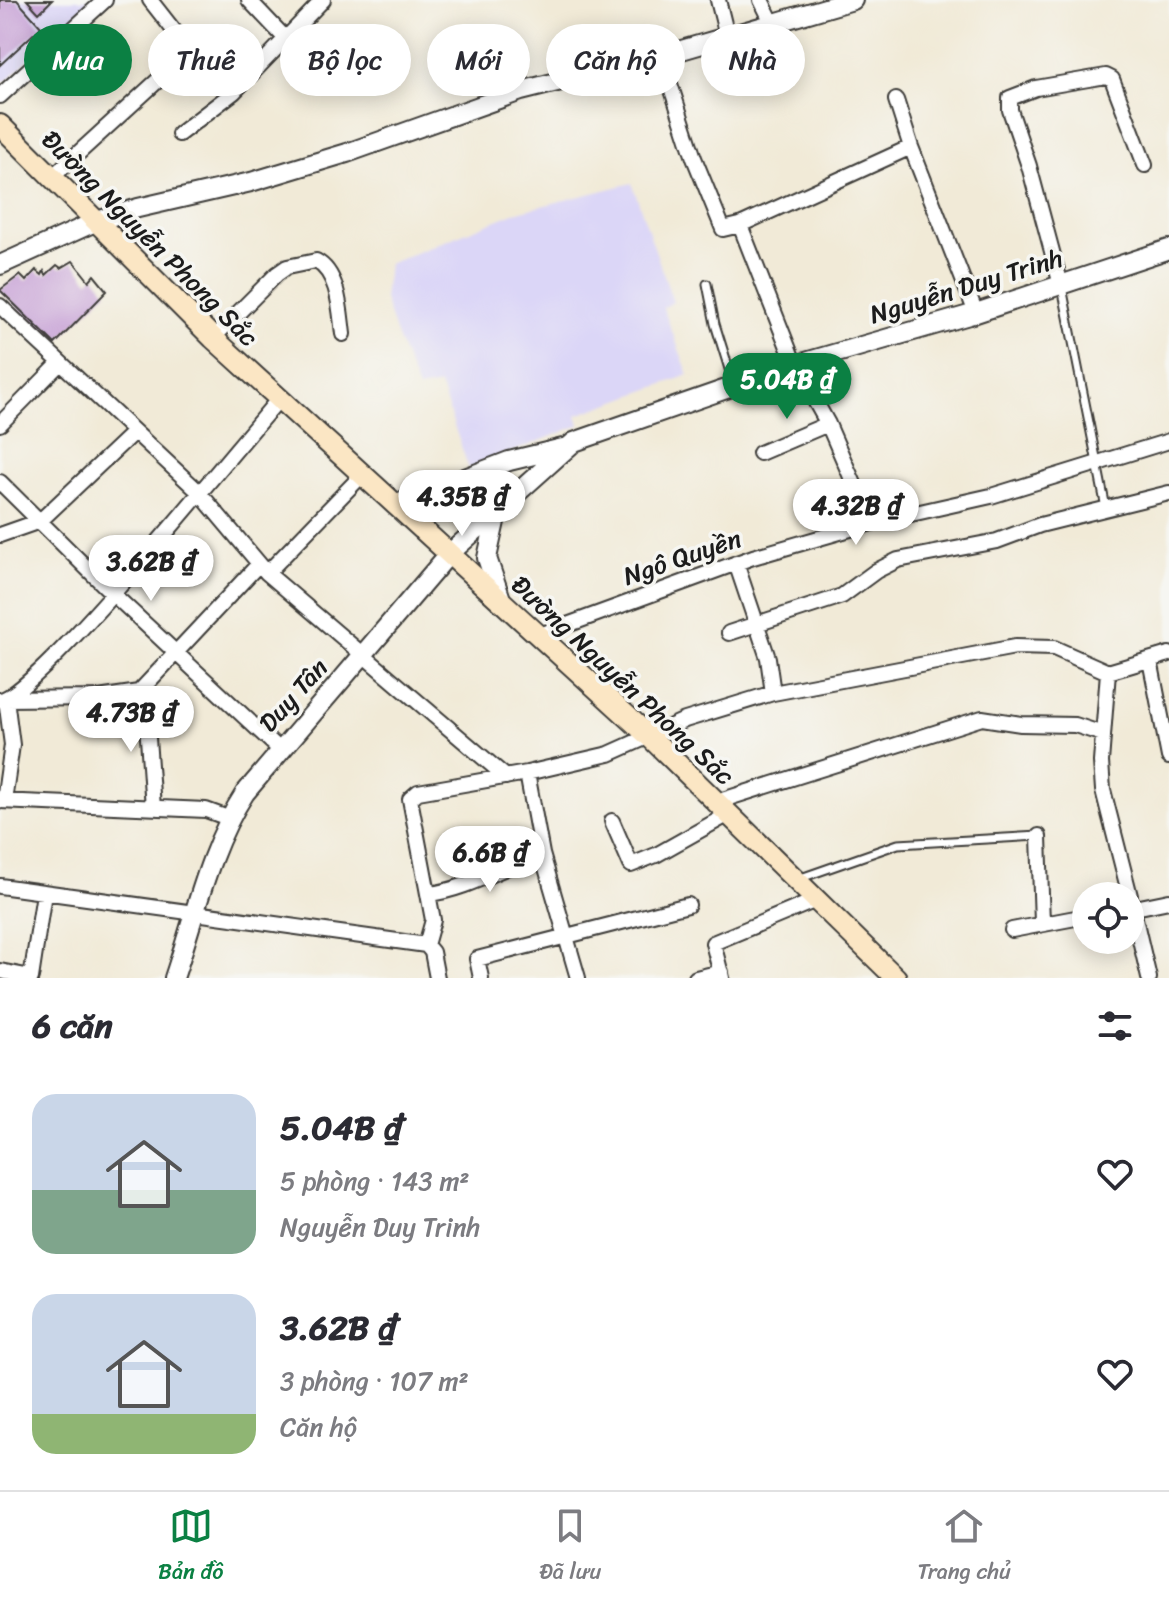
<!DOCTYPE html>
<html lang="vi">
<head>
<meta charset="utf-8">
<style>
  body { margin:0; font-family:Sriracha,sans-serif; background:#f7f7f7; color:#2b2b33; height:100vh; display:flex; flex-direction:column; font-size:30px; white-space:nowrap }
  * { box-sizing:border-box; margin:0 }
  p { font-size:26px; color:#7c7c81 }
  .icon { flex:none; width:44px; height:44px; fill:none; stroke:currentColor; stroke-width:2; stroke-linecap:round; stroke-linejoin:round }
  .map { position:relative; height:978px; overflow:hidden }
  .drawer { display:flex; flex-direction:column; background:#fff; flex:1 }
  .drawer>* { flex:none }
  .banner { position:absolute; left:24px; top:24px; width:1122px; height:72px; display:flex; gap:16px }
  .tools { position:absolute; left:1072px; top:882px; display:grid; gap:16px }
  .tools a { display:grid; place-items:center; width:72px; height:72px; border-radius:50%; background:#fff; box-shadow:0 4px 20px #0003; font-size:40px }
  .price { position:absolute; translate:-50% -68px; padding:0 18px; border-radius:28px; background:#fff; color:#222; font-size:26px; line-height:52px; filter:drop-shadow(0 2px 4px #0008) }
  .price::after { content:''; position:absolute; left:50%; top:48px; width:24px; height:18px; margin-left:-12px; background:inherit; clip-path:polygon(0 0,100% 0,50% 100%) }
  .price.on { background:#0b8043; color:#fff }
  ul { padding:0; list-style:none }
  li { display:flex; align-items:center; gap:24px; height:200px; padding:0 32px }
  li span { display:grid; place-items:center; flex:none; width:224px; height:160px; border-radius:24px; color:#555 }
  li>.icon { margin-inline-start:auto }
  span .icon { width:96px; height:96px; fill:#fffc; stroke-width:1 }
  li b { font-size:34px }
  h2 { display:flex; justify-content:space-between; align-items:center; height:96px; padding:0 32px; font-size:34px }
  .chip { padding:0 28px; border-radius:36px; background:#fff; box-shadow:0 4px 20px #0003; font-size:28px; line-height:72px }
  .chip.on { background:#0b8043; color:#fff }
  .dock { display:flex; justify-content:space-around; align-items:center; height:112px; border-top:2px solid #e1e1e2; background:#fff; font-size:22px; color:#7c7c81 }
  .dock a { display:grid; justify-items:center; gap:4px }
  .dock .on { color:#0b8043 }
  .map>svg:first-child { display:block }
</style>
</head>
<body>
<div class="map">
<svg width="1169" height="978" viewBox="0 0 1169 978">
  <rect width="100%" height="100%" fill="#f6f6f2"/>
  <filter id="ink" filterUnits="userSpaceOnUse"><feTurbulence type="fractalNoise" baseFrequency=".0125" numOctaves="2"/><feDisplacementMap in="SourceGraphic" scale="16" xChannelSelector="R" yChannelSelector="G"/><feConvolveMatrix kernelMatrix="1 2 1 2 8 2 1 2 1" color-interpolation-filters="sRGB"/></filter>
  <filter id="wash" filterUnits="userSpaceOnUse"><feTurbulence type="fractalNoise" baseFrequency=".006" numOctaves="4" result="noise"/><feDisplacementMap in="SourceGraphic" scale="32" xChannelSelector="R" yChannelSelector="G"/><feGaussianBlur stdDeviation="1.8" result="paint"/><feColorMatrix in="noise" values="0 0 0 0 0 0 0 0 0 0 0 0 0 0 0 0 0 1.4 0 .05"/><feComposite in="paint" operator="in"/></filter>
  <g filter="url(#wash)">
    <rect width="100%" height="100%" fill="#f1ead7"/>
    <path fill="#dbd6f7" d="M0,0H92L5,82L0,77Z
      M632,183L673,302L663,308L689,375L577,415L580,425L469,469L440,385L418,389L398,340L384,299L388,264L514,213Z"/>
    <g id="blocks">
      <path fill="#c299d3" d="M0,0H17L41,27L0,65Z
        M27,0H52L39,13Z
        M73,261L89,281L94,275L107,291L55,344L0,290L20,275L26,281L36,270L42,275L44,271L46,275L57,265L61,268Z"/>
    </g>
  </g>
  <g filter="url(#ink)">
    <use href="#blocks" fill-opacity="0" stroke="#3c3b38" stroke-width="2"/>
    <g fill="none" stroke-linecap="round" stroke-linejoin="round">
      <defs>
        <path id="service" d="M707,284L715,324L734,385
          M1062,287L1106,508
          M798,879L898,844L1039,836"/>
        <path id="minor" d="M150,0L190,51
          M249,0L286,39
          M718,0L727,36
          M761,0L773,24
          M661,56L694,158L723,229L740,225L911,147
          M0,96L105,0
          M896,100L911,147L976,313
          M179,134L234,92L323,0
          M50,179L190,51L234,92
          M740,225L795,365L828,424L871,523
          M1061,285L1029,166L1010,110V98L1036,88L1106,76L1112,79L1145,165
          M0,306L198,491L267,573L506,777
          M213,338L277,274L287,267L316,261C339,273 340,311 343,334
          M0,424L60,363
          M760,453L828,424
          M0,482L113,594L279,749
          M0,535L40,521L134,432
          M736,563L768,658L773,693
          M267,573L361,476
          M729,633L842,596L876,571L898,560L997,541L1040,525L1169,493
          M537,636L753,557L871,523L991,496L1169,441
          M1150,660L1169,757
          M1108,672L1101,762L1103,790L1130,896
          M139,692L147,724L153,808
          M0,700C39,694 239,444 279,399
          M527,773L542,854L578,978
          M0,801L206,810L228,818
          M4,801L12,745L6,699L98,698L139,692L258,565
          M716,802L982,718L1021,724L1075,725L1103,734
          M612,821L631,865L656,855L729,814
          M1039,836L1042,923
          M0,886L426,945L432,952L437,978
          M429,894C469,889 503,866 542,854
          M1130,897L1149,978
          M1130,909L1169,901
          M1012,930L1086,916
          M426,945L433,920L410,799L418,792L527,773L609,754L685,720L773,693L1015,647L1054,648L1108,672L1169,654
          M0,971L31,977
          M31,978L44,893
          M481,978L477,959L688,905
          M696,978L721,972
          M722,978L713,943L816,900"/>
        <path id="tertiary" d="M0,265L97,221L138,208L251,182L347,153L521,91L661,56L853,0
          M395,505L509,461L563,448
          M498,508L487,558L502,602
          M174,978C195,916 209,848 245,793L448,555L574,442L795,365L976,313L1169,249"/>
        <path id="secondary" d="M0,125L213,338L650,737L896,978"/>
      </defs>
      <use href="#service" stroke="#3c3b38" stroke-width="11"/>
      <use href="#minor" stroke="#3c3b38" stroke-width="18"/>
      <use href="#tertiary" stroke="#3c3b38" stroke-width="22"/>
      <use href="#secondary" stroke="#3c3b38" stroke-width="24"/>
      <use href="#service" stroke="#fff" stroke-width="7"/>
      <use href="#minor" stroke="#fff" stroke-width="14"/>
      <use href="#tertiary" stroke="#fff" stroke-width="18"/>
      <use href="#secondary" stroke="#fbe6c4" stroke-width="20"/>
    </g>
  </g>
  <g text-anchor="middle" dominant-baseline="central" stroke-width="7" stroke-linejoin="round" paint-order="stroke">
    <g font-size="26" fill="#1c1c1c" stroke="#f6f6f2">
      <text transform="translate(150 238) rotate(45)">Đường Nguyễn Phong Sắc</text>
      <text transform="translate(966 286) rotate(-17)">Nguyễn Duy Trinh</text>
      <text transform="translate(682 557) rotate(-19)">Ngô Quyền</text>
      <text transform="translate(623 680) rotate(43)">Đường Nguyễn Phong Sắc</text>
      <text transform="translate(293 695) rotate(-48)">Duy Tân</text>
    </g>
  </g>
</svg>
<div class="tools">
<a><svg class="icon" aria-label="locate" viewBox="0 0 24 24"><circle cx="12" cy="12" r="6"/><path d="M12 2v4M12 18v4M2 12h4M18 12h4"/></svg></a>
</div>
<b class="price on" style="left:787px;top:421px">5.04B ₫</b>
<b class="price" style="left:462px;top:538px">4.35B ₫</b>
<b class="price" style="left:856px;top:547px">4.32B ₫</b>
<b class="price" style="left:151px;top:603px">3.62B ₫</b>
<b class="price" style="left:131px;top:754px">4.73B ₫</b>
<b class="price" style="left:490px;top:894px">6.6B ₫</b>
<div class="banner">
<a class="chip on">Mua</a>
<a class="chip">Thuê</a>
<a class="chip">Bộ lọc</a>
<a class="chip">Mới</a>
<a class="chip">Căn hộ</a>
<a class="chip">Nhà</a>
</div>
</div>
<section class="drawer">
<h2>6 căn<svg class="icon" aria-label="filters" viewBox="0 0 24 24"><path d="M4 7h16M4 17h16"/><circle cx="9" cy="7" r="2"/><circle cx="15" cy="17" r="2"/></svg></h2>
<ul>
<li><span style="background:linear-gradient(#c9d6e8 60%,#7fa58c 0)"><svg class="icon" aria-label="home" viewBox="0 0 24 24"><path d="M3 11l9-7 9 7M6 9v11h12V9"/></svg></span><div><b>5.04B ₫</b><p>5 phòng · 143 m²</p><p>Nguyễn Duy Trinh</p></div><svg class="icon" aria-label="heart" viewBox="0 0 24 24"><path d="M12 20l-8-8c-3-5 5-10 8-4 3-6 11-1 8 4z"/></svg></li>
<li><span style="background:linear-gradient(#c9d6e8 75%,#8fb573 0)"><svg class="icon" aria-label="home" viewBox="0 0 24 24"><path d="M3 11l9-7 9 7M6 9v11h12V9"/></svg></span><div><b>3.62B ₫</b><p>3 phòng · 107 m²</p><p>Căn hộ</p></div><svg class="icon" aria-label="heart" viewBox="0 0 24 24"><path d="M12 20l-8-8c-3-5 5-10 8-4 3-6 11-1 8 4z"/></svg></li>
</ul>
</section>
<nav class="dock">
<a class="on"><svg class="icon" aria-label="map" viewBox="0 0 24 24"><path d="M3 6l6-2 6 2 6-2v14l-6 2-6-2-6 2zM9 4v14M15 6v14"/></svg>Bản đồ</a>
<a><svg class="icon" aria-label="saved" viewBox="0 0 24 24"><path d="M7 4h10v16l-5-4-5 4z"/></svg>Đã lưu</a>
<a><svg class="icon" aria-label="home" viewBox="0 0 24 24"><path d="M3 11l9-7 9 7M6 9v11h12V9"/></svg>Trang chủ</a>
</nav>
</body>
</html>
